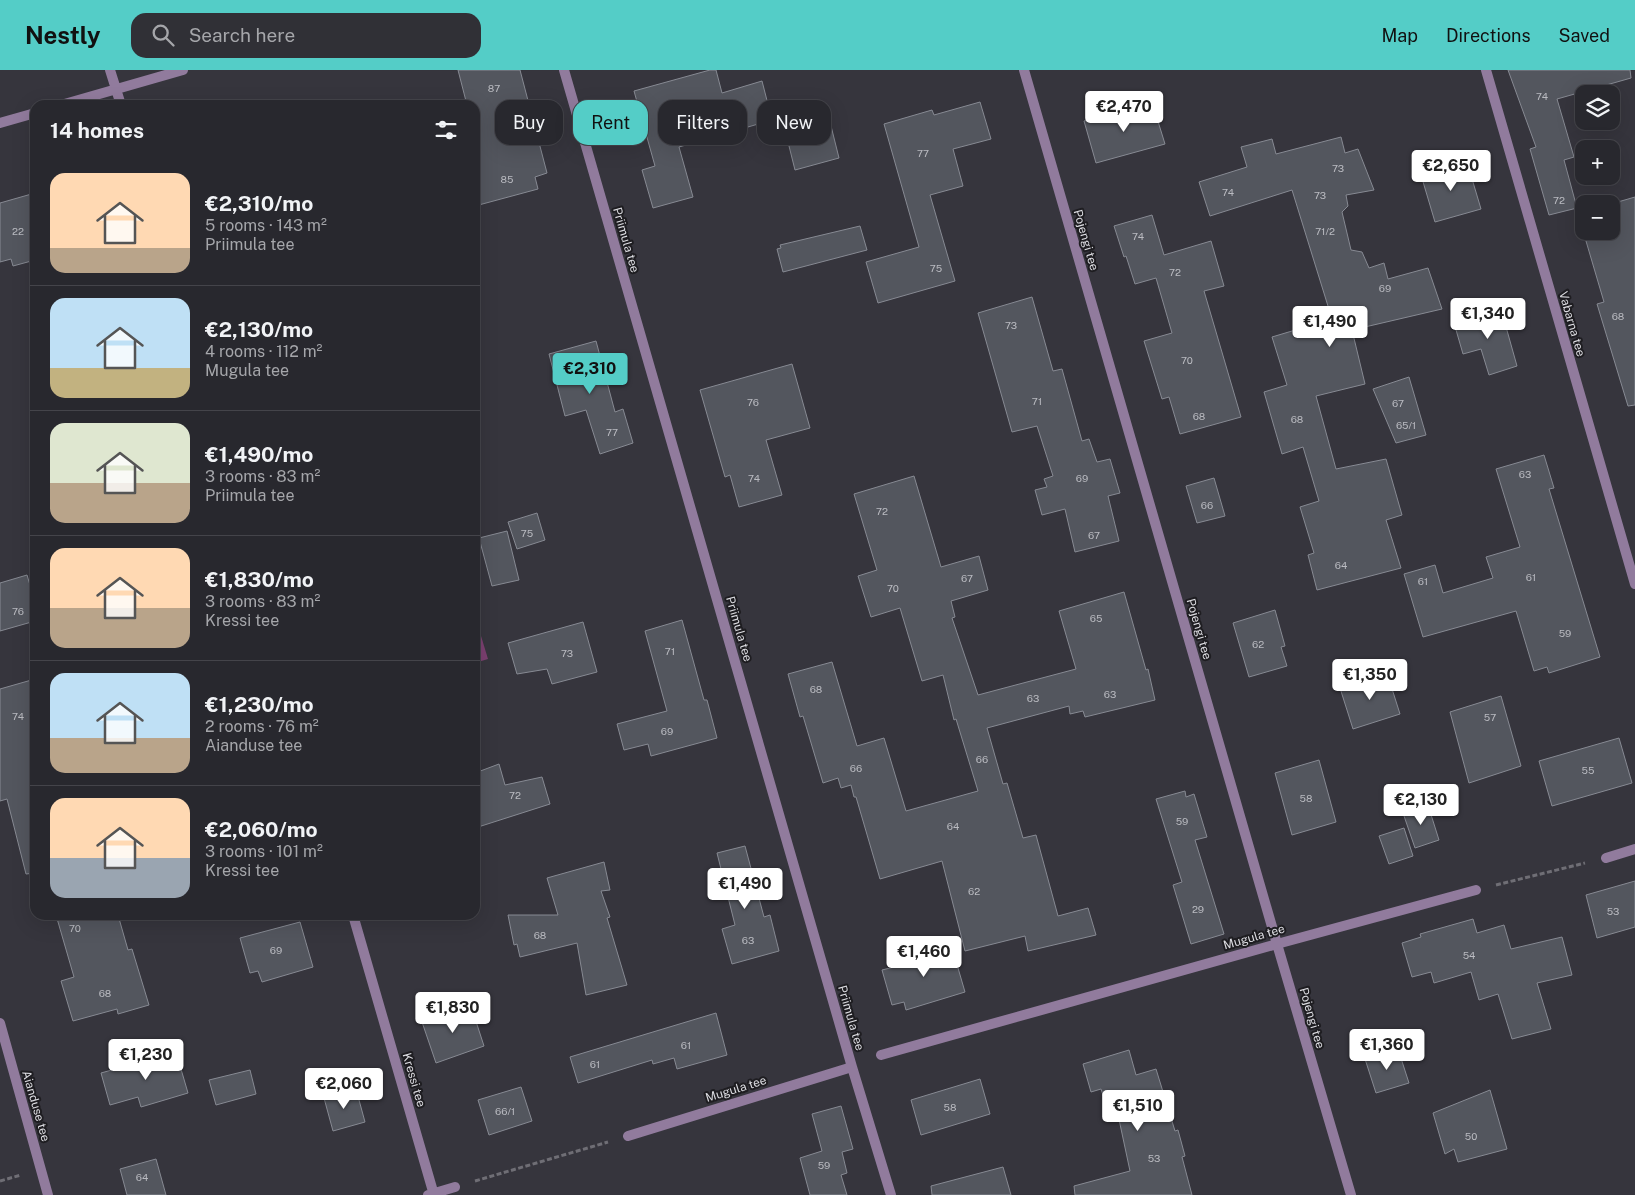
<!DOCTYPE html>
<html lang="en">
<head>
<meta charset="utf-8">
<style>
  body { margin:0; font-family:"Public Sans",sans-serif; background:#303036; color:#f1f3f6; height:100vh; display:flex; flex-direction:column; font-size:19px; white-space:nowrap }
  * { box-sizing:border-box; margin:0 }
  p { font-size:16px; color:#a5a6aa }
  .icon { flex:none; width:28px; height:28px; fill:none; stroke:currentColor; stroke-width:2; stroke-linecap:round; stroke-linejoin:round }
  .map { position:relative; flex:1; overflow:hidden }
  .panel { position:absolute; left:30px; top:30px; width:450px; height:820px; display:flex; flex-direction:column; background:#28282e; border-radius:15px; box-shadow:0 5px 20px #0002,0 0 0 1px #44444a }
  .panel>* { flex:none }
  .guide { position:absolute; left:495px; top:30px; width:475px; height:45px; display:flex; gap:10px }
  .fabs { position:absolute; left:1575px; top:15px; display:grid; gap:10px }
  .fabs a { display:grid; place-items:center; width:45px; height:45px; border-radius:10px; background:#28282e; box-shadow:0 5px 20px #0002,0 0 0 1px #44444a; font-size:25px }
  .price { position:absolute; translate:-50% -42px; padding:0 11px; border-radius:5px; background:#fff; color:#222; font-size:16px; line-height:32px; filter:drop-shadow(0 1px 2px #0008) }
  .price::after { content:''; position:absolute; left:50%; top:30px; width:15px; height:11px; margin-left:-8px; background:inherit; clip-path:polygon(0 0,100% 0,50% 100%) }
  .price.selected { background:#54cdc7; color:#111 }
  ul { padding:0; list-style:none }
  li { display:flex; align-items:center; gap:15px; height:125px; padding:0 20px }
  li+li { border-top:1px solid #44444a }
  li span { display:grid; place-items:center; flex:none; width:140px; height:100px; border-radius:15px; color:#555 }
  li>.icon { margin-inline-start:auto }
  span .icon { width:60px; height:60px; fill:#fffc; stroke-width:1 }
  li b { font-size:21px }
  h2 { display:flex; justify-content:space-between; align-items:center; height:60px; padding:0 20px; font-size:21px }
  .tag { padding:0 18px; border-radius:15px; background:#28282e; box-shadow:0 5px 20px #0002,0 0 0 1px #44444a; font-size:18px; line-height:45px }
  .tag.selected { background:#54cdc7; color:#111 }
  header { display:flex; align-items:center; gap:30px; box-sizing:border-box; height:70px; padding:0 25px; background:#54cdc7; color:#111 }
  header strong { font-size:24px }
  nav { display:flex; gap:28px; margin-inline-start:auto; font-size:18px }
  .search { width:350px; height:45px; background:#303036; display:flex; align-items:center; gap:12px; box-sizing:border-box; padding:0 18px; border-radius:15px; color:#a5a6aa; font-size:19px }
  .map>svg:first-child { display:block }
</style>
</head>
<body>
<header>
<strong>Nestly</strong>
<div class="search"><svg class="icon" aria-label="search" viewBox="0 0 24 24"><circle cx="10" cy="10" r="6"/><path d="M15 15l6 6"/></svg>Search here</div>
<nav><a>Map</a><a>Directions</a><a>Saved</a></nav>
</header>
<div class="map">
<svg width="1635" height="1125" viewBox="0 0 1635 1125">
  <rect width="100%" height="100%" fill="#36353d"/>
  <path fill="#7b4070" d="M478,556L488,589L475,593V557Z"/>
  <path fill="#53565e" stroke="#878a93" d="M458,0H520L547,103L535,107L538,119L475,136V35H467Z
    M710,0H716L722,23L762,11L772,50L679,77L693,127L653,138L642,100L655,96L634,21Z
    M1508,0H1630L1631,8L1557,29L1574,87L1564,90L1577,138L1549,145L1530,79L1536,77Z
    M980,32L991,69L953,79L963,116L930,125L955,211L878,233L866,192L919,177L884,54L932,40L934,45Z
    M1152,32L1165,74L1096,93L1084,51Z
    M831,56L839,88L795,100L787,68Z
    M1341,67L1345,83L1358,79L1374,120L1346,125L1348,136L1342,142L1351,180L1362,182L1369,198L1384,193L1388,209L1428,198L1442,239L1352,260L1365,314L1316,326L1336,399L1386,389L1402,445L1386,450L1401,498L1317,520L1308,485L1314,483L1300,437L1319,431L1303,377L1282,384L1264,322L1287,315L1272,267L1332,249L1292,120L1210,146L1199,112L1247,97L1241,77L1272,69L1276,84Z
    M1467,92L1481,139L1435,152L1421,105Z
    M35,123V190L13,196L11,189L0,192V133Z
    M1635,127V335L1628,336L1597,234L1604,232L1578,144L1584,142V161H1611V134Z
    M1152,145L1164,185L1211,171L1224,216L1204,221L1241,347L1180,364L1169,327L1162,329L1144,271L1172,263L1156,208L1135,214L1126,186L1124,187L1114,156Z
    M860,156L867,180L783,202L777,179L781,178L780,175Z
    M1032,227L1053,301L1062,299L1082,371L1089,369L1097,392L1110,389L1120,423L1108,426L1119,471L1075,482L1065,439L1042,445L1035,420L1047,417L1044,409L1053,406L1037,356L1012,362L978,243Z
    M1501,239L1517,296L1489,305L1481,279L1463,284L1454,253Z
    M596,271L615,342L623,339L633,373L600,384L586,340L565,346L549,284Z
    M792,294L810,358L766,370L782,425L739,437L730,405L725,407L700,320Z
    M1409,307L1426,365L1396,373L1373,319Z
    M1544,385L1554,418L1549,419L1600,587L1549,603L1547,597L1534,601L1516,541L1423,567L1404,504L1435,495L1443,523L1493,508L1486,487L1520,477L1496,399Z
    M914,406L941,497L979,486L988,520L951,531L955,547L952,548L978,625L1076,599L1059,541L1124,522L1146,600L1148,599L1155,630L1085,647L1083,641L1070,644L1069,636L987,658L1003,714L1007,713L1023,768L1036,765L1058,846L1088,838L1096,865L1028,881L1025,866L965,881L942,791L880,809L856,727H854L851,715L841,718L838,708L823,713L803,646L800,647L788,604L832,592L857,676L884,668L906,741L978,721L956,649L954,650L943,605L922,611L900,538L871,547L858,506L877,500L854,424Z
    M1214,408L1225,446L1197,453L1186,416Z
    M537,443L545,470L517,479L508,452Z
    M507,461L519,510L492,516L479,468Z
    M27,505L35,532V551L0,561V513Z
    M1275,540L1285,576L1281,577L1287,596L1249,607L1233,553Z
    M682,550L704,630H707L717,668L651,686L648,674L624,680L617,654L667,641L645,561Z
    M583,552L597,602L552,614L547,599L517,604L508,573Z
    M1387,603L1400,644L1353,659L1340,618Z
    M35,609V803L26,804L7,729L0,731V619Z
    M1501,626L1521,696L1469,713L1450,642Z
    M1619,668L1632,713L1552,736L1539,691Z
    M1319,690L1336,752L1292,765L1275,703Z
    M499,694L505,715L542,707L550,734L475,758V703Z
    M1185,721L1186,727L1194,724L1207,767L1195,770L1224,864L1191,874L1173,815L1182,812L1156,729Z
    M1428,735L1439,770L1415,778L1403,743Z
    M1404,758L1413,786L1389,794L1379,766Z
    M745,776L764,847L770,845L779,881L732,894L722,859L735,855L717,783Z
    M604,792L610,820L601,821L610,847L607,848L627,915L586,925L577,873L520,887L517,874L514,875L508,845H558L547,808Z
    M1635,811V857L1597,868L1586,825Z
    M56,845H118L128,880L132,879L149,935L118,944L117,939L73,951L61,911L74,907Z
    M1473,849L1477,863L1504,855L1511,879L1562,867L1572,905L1537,913L1551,959L1512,969L1498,924L1479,930L1471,902L1434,913L1431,902L1412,907L1402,873L1421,867L1420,864Z
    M300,852L313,897L262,912L258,901L250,903L240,868Z
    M951,874L965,922L906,940L904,932L892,935L882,900L894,897L892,892Z
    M471,936L484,976L436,993L422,952Z
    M716,943L727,985L677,999L674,988L653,994L652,990L578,1013L570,987Z
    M1398,979L1409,1013L1376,1023L1365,989Z
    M1129,980L1136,1005L1156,999L1175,1061L1178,1060L1185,1086L1182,1087L1192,1125H1075L1074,1116L1130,1101L1117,1040L1109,1043L1101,1019L1091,1022L1083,994Z
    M176,982L188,1023L141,1037L138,1027L110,1035L101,1003Z
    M250,1000L256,1024L216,1035L209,1010Z
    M980,1009L990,1044L921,1065L911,1030Z
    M521,1017L532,1051L489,1065L478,1030Z
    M356,1019L365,1052L333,1061L324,1028Z
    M1490,1020L1507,1079L1458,1092L1454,1079L1445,1084L1433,1043Z
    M841,1036L853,1079L842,1082L847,1103L841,1105L847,1125H810L800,1088L822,1081L812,1044Z
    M156,1089L166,1125H127L120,1099Z
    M1003,1097L1011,1125H932L931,1116Z"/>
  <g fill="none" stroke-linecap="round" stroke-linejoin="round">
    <path stroke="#6f6e75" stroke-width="3" stroke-dasharray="5 2.5" stroke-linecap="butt" d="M1496,815L1585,793
      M0,1111L21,1105
      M475,1111L608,1072"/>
    <path stroke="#917b9d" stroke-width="10" d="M110,0L121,35
      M564,0L852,997L891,1125
      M1024,0L1277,874L1351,1125
      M1486,0L1635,514
      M61,35L183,0
      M0,53L35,43
      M1606,788L1635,779
      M353,845L434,1125
      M0,953L48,1125
      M881,985L1277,874L1476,820
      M628,1066L852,997
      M428,1125L455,1117"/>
  </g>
  <g text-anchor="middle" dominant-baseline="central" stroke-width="4" stroke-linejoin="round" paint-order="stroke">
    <g font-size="10" fill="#babbc1">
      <text x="494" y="18">87</text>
      <text x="1542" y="26">74</text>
      <text x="923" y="83">77</text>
      <text x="1338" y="98">73</text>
      <text x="507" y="109">85</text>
      <text x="1228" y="122">74</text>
      <text x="1320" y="125">73</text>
      <text x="1559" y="130">72</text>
      <text x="18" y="161">22</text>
      <text x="1325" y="161">71/2</text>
      <text x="1138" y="166">74</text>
      <text x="936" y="198">75</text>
      <text x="1175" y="202">72</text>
      <text x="1385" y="218">69</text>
      <text x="1618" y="246">68</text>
      <text x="1011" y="255">73</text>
      <text x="1187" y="290">70</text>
      <text x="1037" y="331">71</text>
      <text x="753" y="332">76</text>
      <text x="1398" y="333">67</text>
      <text x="1199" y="346">68</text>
      <text x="1297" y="349">68</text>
      <text x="1406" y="355">65/1</text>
      <text x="612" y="362">77</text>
      <text x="1525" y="404">63</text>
      <text x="754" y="408">74</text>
      <text x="1082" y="408">69</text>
      <text x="1207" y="435">66</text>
      <text x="882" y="441">72</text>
      <text x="527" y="463">75</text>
      <text x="1094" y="465">67</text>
      <text x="1341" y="495">64</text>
      <text x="1531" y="507">61</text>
      <text x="967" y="508">67</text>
      <text x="1423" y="511">61</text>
      <text x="893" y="518">70</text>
      <text x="18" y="541">76</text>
      <text x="1096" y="548">65</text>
      <text x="1565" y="563">59</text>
      <text x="1258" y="574">62</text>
      <text x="670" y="581">71</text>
      <text x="567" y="583">73</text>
      <text x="816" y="619">68</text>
      <text x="1110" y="624">63</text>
      <text x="1033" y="628">63</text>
      <text x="18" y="646">74</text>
      <text x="1490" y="647">57</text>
      <text x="667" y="661">69</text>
      <text x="982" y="689">66</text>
      <text x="856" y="698">66</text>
      <text x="1588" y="700">55</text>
      <text x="515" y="725">72</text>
      <text x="1306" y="728">58</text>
      <text x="1182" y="751">59</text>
      <text x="953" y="756">64</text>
      <text x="974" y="821">62</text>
      <text x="1198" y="839">29</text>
      <text x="1613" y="841">53</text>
      <text x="75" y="858">70</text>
      <text x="540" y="865">68</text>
      <text x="748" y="870">63</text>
      <text x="276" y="880">69</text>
      <text x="1469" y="885">54</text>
      <text x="105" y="923">68</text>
      <text x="686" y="975">61</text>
      <text x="595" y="994">61</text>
      <text x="950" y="1037">58</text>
      <text x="505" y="1041">66/1</text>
      <text x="1471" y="1066">50</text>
      <text x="1154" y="1088">53</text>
      <text x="824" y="1095">59</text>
      <text x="142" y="1107">64</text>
    </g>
    <g font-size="12" fill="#dddde2" stroke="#1e1d21">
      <text transform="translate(626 170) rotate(74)">Priimula tee</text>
      <text transform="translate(1086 170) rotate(74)">Pojengi tee</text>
      <text transform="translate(1572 254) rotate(74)">Vabarna tee</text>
      <text transform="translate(739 559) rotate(74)">Priimula tee</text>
      <text transform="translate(1199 559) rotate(74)">Pojengi tee</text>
      <text transform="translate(1254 867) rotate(-16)">Mugula tee</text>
      <text transform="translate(851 948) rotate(74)">Priimula tee</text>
      <text transform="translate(1312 948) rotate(74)">Pojengi tee</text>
      <text transform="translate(414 1010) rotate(74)">Kressi tee</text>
      <text transform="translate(736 1019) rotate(-17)">Mugula tee</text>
      <text transform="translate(36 1036) rotate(74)">Aianduse tee</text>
    </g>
  </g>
</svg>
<div class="fabs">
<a><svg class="icon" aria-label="layers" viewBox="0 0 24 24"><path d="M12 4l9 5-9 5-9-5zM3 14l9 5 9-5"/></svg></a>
<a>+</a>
<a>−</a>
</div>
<b class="price" style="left:1124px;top:63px">€2,470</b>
<b class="price" style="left:1451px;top:122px">€2,650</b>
<b class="price" style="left:1488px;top:270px">€1,340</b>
<b class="price" style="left:1330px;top:278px">€1,490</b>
<b class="price selected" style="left:590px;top:325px">€2,310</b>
<b class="price" style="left:1370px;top:631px">€1,350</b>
<b class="price" style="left:1421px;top:756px">€2,130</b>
<b class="price" style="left:745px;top:840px">€1,490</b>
<b class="price" style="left:924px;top:908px">€1,460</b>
<b class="price" style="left:453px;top:964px">€1,830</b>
<b class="price" style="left:1387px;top:1001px">€1,360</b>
<b class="price" style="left:146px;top:1011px">€1,230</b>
<b class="price" style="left:344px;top:1040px">€2,060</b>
<b class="price" style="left:1138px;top:1062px">€1,510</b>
<div class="guide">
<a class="tag">Buy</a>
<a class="tag selected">Rent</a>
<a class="tag">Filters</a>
<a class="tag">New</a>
</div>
<section class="panel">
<h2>14 homes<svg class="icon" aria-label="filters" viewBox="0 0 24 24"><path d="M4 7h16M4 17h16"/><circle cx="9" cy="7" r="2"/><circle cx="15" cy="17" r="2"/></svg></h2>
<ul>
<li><span style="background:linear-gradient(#ffd9b3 75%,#b9a48a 0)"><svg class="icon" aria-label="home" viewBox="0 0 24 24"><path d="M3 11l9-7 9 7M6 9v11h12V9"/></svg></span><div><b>€2,310/mo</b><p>5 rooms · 143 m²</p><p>Priimula tee</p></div></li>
<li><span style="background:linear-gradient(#bfe0f5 70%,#c2b280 0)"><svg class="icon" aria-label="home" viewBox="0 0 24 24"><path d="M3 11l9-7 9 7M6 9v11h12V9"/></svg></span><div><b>€2,130/mo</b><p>4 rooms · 112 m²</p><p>Mugula tee</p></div></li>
<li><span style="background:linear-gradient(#dfe7d0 60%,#b9a48a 0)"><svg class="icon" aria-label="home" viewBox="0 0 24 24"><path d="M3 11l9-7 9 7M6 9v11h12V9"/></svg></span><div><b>€1,490/mo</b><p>3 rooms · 83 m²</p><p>Priimula tee</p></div></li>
<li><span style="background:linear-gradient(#ffd9b3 60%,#b9a48a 0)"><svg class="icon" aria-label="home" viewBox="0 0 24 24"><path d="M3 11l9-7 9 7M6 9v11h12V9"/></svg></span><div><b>€1,830/mo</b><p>3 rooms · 83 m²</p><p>Kressi tee</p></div></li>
<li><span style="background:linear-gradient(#bfe0f5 65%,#b9a48a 0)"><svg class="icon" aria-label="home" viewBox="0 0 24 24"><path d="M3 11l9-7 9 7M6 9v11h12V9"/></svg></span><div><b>€1,230/mo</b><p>2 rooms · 76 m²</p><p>Aianduse tee</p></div></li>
<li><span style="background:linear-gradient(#ffd9b3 60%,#9aa5b1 0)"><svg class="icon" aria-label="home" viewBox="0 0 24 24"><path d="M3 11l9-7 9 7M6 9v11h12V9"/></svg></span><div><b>€2,060/mo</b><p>3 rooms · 101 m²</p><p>Kressi tee</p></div></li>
</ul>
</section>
</div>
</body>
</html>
